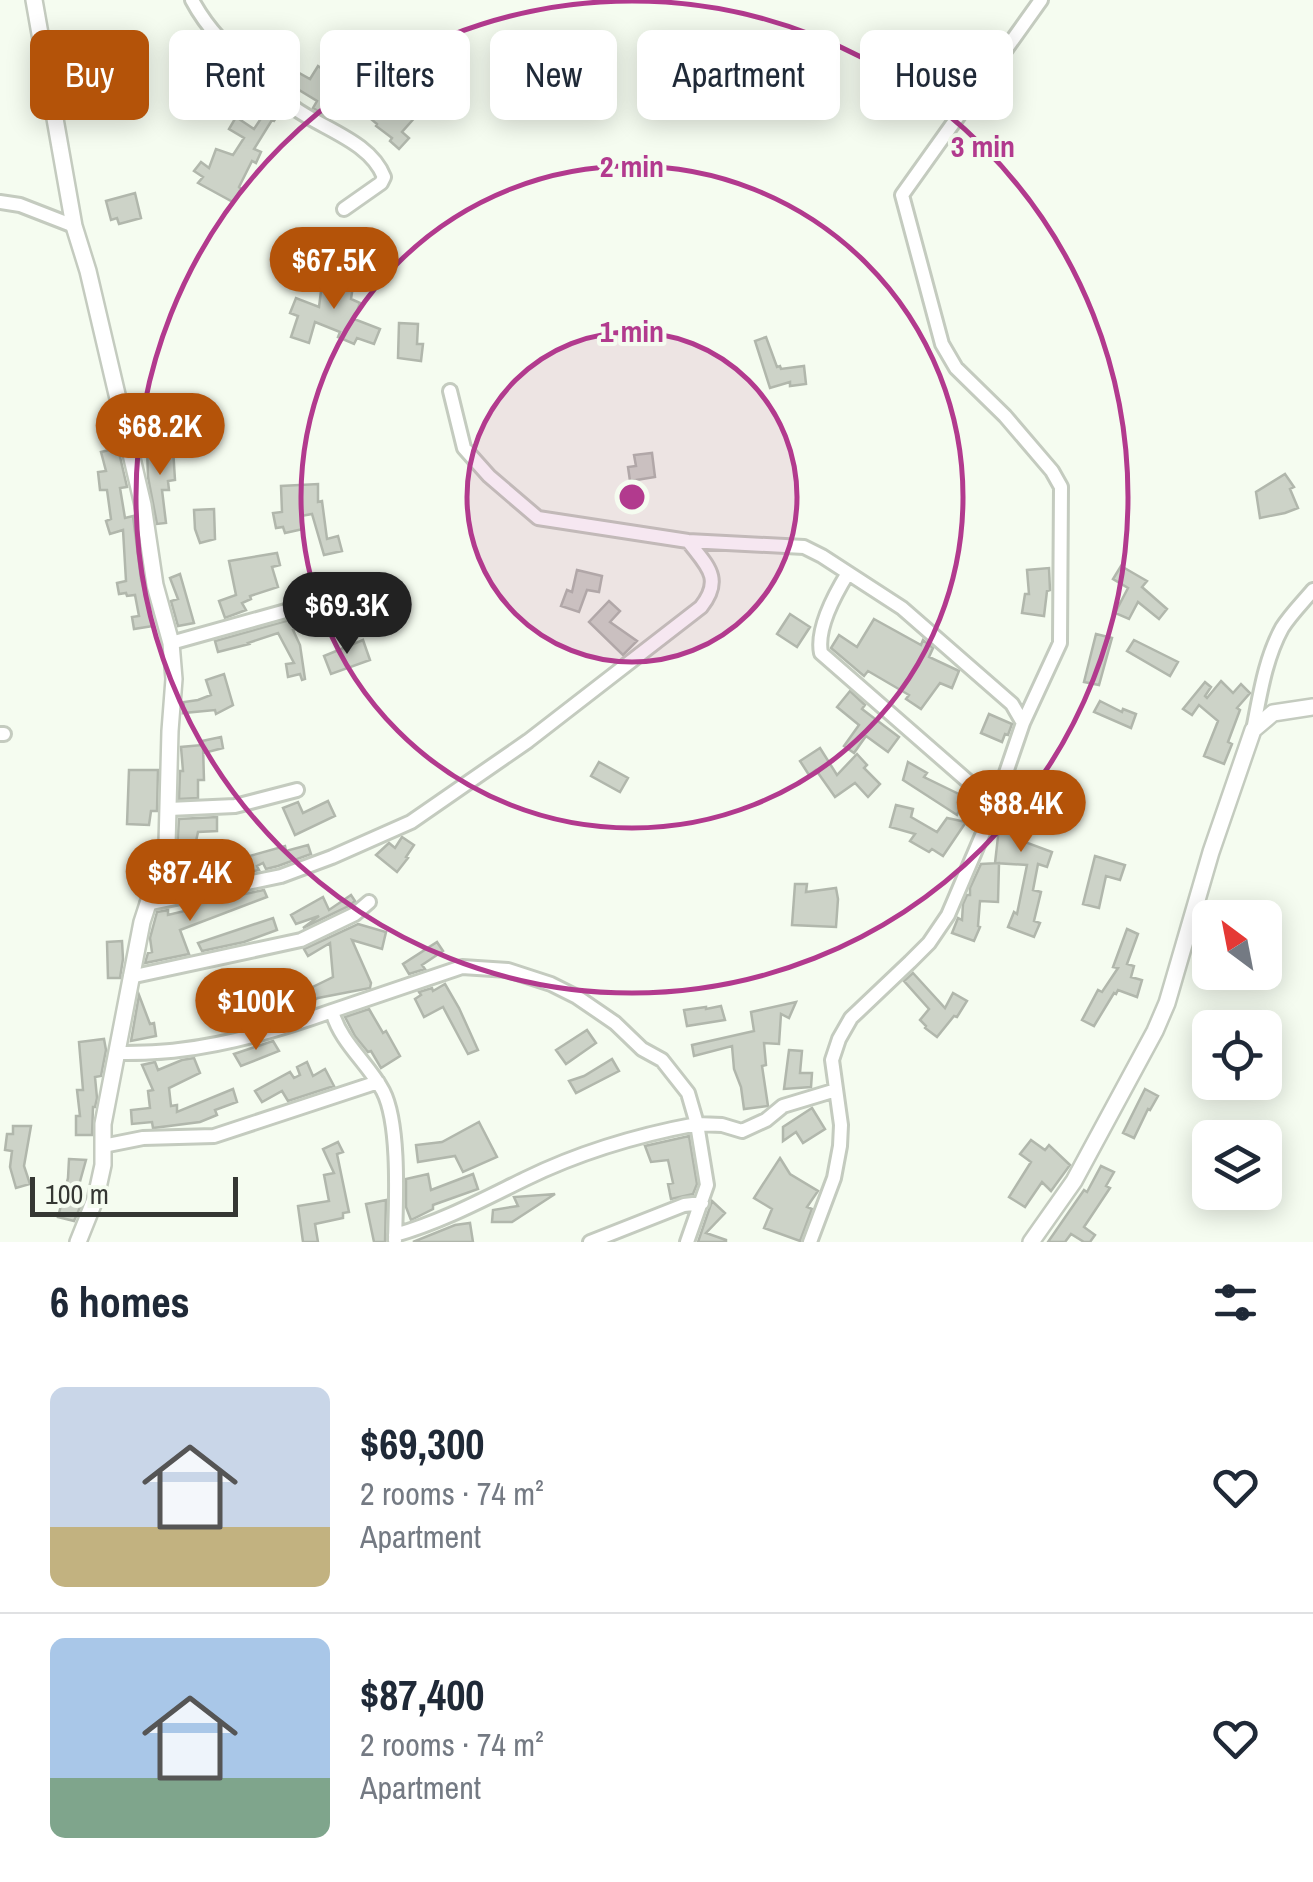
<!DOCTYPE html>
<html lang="en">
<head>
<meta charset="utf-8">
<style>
  body { margin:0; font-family:"Archivo Narrow",sans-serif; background:#f6f6f7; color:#1f2937; height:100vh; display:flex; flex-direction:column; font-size:38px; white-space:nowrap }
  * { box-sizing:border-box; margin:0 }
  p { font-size:32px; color:#747a83 }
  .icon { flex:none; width:55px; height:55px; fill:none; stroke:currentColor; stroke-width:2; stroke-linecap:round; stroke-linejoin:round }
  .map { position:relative; height:1242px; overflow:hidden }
  .details { display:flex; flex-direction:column; background:#fff; flex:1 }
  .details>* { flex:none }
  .hud { position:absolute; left:30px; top:30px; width:1255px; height:90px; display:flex; gap:20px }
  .needle { width:65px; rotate:328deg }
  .buttons { position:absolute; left:1192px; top:900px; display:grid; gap:20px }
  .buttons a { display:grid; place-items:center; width:90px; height:90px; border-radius:15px; background:#fff; box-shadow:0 5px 25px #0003; font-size:50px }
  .scale { position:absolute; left:30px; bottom:25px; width:208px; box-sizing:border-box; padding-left:10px; border:5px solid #353733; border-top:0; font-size:28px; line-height:35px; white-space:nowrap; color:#353733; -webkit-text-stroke:8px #f5fcf0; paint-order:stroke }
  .price { position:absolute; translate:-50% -85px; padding:0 22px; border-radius:35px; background:#b45309; color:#fff; font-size:32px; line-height:65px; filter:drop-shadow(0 2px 5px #0008) }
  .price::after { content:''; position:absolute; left:50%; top:60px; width:30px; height:22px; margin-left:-15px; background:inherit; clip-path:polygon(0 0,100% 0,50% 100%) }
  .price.active { background:#222; color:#fff }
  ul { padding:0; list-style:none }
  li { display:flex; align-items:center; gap:30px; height:250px; padding:0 50px }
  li+li { border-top:2px solid #e0e1e3 }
  li span { display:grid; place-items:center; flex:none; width:280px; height:200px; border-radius:15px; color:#555 }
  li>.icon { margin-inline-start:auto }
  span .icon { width:120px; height:120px; fill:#fffc; stroke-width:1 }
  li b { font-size:42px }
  h2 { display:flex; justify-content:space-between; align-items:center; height:120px; padding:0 50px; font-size:42px }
  .chip { padding:0 35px; border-radius:15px; background:#fff; box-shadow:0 5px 25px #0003; font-size:35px; line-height:90px }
  .chip.active { background:#b45309; color:#fff }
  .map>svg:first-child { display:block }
</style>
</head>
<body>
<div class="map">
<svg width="1313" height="1242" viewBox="0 0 1313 1242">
  <rect width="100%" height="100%" fill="#f5fcf0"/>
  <path fill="#cdd3c8" stroke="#b1b7ac" stroke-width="2.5" d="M114,59L130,86L88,106L84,99L74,104L66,89L96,75L93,71Z
    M318,66L331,75L323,87L336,95L325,115L313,108L317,101L291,85L299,73L310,79Z
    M374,101L390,115L402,101L418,114L402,132L409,138L399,149L390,141L392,138L376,126L377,124L364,113Z
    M272,102L281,110L274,121L272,120L254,149L261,152L256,163L252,161L239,187L241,189L233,202L198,183L203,177L194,171L201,162L209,168L216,149L233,155L244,138L229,129L236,117L254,129Z
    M135,193L141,218L119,224L117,218L111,220L106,201Z
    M335,266L352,268L351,278L354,279L351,299L360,303L354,319L380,329L374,344L357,338L354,344L338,337L340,332L315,322L309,343L291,337L298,316L290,313L296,298L319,307L321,291L332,292Z
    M399,323L418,324L417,344H423L421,361L398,358Z
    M766,337L777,367L780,366L781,369L804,366L806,384L790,386V382L770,388L755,341Z
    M118,448L127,487L120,488L125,518L133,516L141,579L153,626L134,629L132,617L139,616L135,595L127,596L126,593L119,594L117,583L126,581L123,530L110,534L106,521L111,519L107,490H100L98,472L106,471L101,452Z
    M173,448L175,480L168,481L169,490H162L166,523L157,524L148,477L147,449Z
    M652,453L655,477L630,481L628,467L636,466L634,455Z
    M1285,474L1294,487L1290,489L1298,508L1285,513L1260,518L1256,492Z
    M318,484V502L322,501L327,539L338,536L342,551L324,555L312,514L301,516L303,529L285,533L283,527L276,528L273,513L282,512L281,486Z
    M214,509L215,539L200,543L195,529L194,510Z
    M277,553L280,565L272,567L278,587L250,596L251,599L242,603L246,610L225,618L219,601L236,595L229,561Z
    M1121,566L1147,581L1142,587L1167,609L1159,619L1138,602L1129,619L1115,613L1128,588L1113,579Z
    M1049,568L1050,590L1047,591L1044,616L1022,613L1025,594H1029L1027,570Z
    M577,570L602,576L599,592L587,590L579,612L561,606L567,590L572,592Z
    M180,574L194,623L178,626L171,601L178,599L170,578Z
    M609,601L620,611L610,622L637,641L623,655L589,622Z
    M329,609L331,618L293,630L300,645L305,679L302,680L300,674L288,677L286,664L294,663L278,633L248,643L249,644L218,652L215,641Z
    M790,614L810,627L797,647L777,634Z
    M874,619L921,645L923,640L933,648L929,657L959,671L952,688L940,683L921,709L906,699L909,695L868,671L864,676L831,648L839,635L857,647Z
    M1096,634L1112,638L1099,685L1084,682Z
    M363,640L370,660L331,674L324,656Z
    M1134,640L1178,662L1170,676L1127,651Z
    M224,674L233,705L216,714L215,710L183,713L184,702L198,700L211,695L206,680Z
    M1221,681L1233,693L1241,684L1250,693L1237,708L1240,710L1228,742L1232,744L1224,764L1204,756L1218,721L1199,705L1192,715L1183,709L1205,682L1211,687L1205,696L1207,698Z
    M850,691L865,705L862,709L899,737L888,752L866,736L854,753L844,746L859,725L837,707Z
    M1100,701L1122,712L1123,709L1136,714L1131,728L1094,712Z
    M989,714L1012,724L1008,735L1005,734L1002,742L981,733Z
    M221,737L223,748L204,753L203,746L204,780H198V798L179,799L180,771H183L181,747L203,745L202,741Z
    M820,748L837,775L857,754L867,765L864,768L880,784L868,797L855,783L835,797L816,770L809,775L800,761Z
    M599,762L628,778L620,792L591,776Z
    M908,762L927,773L924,777L965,797L957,815L903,780Z
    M129,770H158L157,811H151L149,825L127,824Z
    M1015,777L1034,781L1028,805L1027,804L1022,841L1052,852L1047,867L1038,864L1033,890L1041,892L1034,921L1040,923L1034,937L1008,927L1014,912L1017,914L1027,865L995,863L1000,819L1006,805H1008Z
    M328,801L335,816L295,835L283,808L298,802L303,813Z
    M896,805L913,809L911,817L937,832L947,818L966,822L943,856L932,849L929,852L910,841L915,834L890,827Z
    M217,817V831L198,832L195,846L177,851L179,819Z
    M402,837L414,845L406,857L408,858L397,872L376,855L389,843L395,848Z
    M308,845L311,854L278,866L266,869L263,863L257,866L259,870L208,881L205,862L233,857V854L246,852V857L285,846L286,851Z
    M1095,856L1125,865L1120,880L1106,876L1099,908L1083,904Z
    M999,863L998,902L980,901L978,926L980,927L974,941L952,933L958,918L962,920L963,904L967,895H970V888L981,864Z
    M795,884H807L806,892L836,888L838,899L836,927L792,925Z
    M264,890L267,897L180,930L189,954L145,963L148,953L152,952L150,938L157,912L168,910V915L197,908L196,904Z
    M351,895L355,901L349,906L303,928L319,916L296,924L291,915L323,897L329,910Z
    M273,918L277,930L244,942L202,951L198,943Z
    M358,924L386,932L382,949L352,940L371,983L370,988L318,998L268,1016L266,1009L277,1004L275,999L291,994L292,997L333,977L330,943L308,956L304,949Z
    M1127,929L1138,934L1127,964L1134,966L1131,977L1142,980L1137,997L1118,990L1116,994L1114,993L1094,1026L1082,1020L1098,990L1102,992L1118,968L1113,967Z
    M122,941L123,959L120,978H108L107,942Z
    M437,942L443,951L422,965L425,969L409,974L403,964Z
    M913,973L945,1008L953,993L967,1001L957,1017L954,1016L937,1037L925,1028L926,1026L920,1020L929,1009L904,981Z
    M445,984L459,1008L478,1050L468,1054L443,1007L424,1017L415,999L421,995L419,992L432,988L433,991Z
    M139,995L150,1024L154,1023L156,1036L131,1041Z
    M796,1002L789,1018L781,1014L779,1044L764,1043L766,1065L762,1066L768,1106L744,1109L741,1087L734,1069L732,1046L694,1056L692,1045L754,1031L751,1012Z
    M721,1006L725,1020L687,1026L684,1010L706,1007V1009Z
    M369,1009L383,1033L386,1031L400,1056L381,1068L371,1051L368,1052L355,1036L345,1017Z
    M587,1030L596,1043L566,1064L556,1050Z
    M104,1039L106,1050L101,1076L95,1077L97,1098L95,1107H93L92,1135H76V1116H80L77,1090H83L79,1042Z
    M273,1041L279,1051L241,1066L234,1054Z
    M789,1050L802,1051L800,1073H812L811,1087L784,1089Z
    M194,1058L200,1073L169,1088L171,1106L177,1105V1112L233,1089L237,1102L215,1110L217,1115L200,1122L153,1128L152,1122L132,1124L131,1110L150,1108L148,1091L153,1090L142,1065L155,1062L158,1070L182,1060Z
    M612,1059L619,1071L576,1093L569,1081L584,1076Z
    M307,1062L313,1076L325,1069L334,1086L288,1101L282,1091L262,1102L255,1091L290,1072L294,1078L300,1075L297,1067Z
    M1145,1089L1158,1096L1150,1110L1148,1109L1134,1138L1123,1133Z
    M812,1108L825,1129L803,1143L796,1132L783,1141V1127Z
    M479,1122L497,1157L463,1172L455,1156L418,1162L416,1145L442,1142Z
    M13,1126H31L24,1166L30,1184L16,1188L10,1167L12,1151L5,1150L7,1134H13Z
    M689,1136L697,1184L693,1194L671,1199L668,1184L673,1183L668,1160L651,1162L645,1146Z
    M1031,1140L1045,1150L1049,1145L1070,1165L1051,1191L1042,1182L1025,1207L1009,1197L1031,1162L1020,1154Z
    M338,1142L343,1152L337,1154L349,1212L343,1213V1218L315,1224L318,1242H303L298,1206L329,1201L324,1175L334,1173L323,1149Z
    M780,1158L790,1174L818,1191L807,1207L812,1209L800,1241L764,1228L772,1209L754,1198Z
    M69,1159L86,1160L74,1203L81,1205L74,1221L58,1217L68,1178Z
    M1101,1166L1114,1172L1106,1186L1110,1188L1084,1227L1095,1235L1090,1242H1084L1071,1234L1065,1242H1048L1084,1190L1087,1192Z
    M428,1174L431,1190L473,1174L478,1189L433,1205V1209L411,1220L406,1207V1179Z
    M555,1194L512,1222H492L493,1210L518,1206L514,1197Z
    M386,1200L385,1242H374L366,1204Z
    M712,1201L725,1213L706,1233L726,1240V1242H698Z
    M470,1223L473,1242H413L455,1225Z"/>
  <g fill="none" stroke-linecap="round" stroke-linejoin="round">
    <defs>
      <path id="minor" d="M192,0C209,32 232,52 258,76C270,86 281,97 293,107C322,129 370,141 384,177L381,183L344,209
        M0,202L20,205L74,226
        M450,391L464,448L489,476L538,518L688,541L804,547L822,556L902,608L1012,704L1023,723
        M848,573C835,594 816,628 821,653L995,805
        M171,643L336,597
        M1253,730C1260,695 1265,659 1282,628C1290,615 1303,602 1313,590
        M0,734H4
        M169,809L235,806L297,790
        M147,904L281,876L332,857L411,822L528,741L701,607C724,578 706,565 688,541
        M130,977L301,940L355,914L369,902
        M332,1011L462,967L508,970L551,984L577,997L615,1023L642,1049L662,1060L688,1093L697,1124C638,1135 578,1153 525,1179C482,1200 441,1222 395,1235
        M116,1053C137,1053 158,1053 179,1050C231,1044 282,1029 332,1011C340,1042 368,1063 383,1091C400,1124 396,1201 395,1240
        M103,1146L143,1138L214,1136L378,1082
        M590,1242L684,1205L702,1203
        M687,1242L707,1185L697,1124L722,1125L742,1131L766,1120L783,1106L836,1090
        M810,1242L834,1178L840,1146L841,1125L832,1060L839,1039L851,1018L910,962L929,943L948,915L995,805L1023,723L1060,643L1061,487L1052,471L1005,416L956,368L942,344L902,195L1041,0"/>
      <path id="tertiary" d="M34,0L74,226L88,271L143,505L155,585L171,643L174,679L170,731L167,845L142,922L103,1124V1165L96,1197L78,1242
        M1031,1242L1074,1181L1155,1031L1167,1003L1211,852L1253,730L1273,713L1313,707"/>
    </defs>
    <use href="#minor" stroke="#c4cbbf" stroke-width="18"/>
    <use href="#tertiary" stroke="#c4cbbf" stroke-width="20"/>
    <use href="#minor" stroke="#fff" stroke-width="12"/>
    <use href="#tertiary" stroke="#fff" stroke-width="15"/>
  </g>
  <circle cx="632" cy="497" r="165" fill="#b23a8e" fill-opacity=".12"/>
  <g fill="none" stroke="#b23a8e" stroke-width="5">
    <circle cx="632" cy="497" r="165"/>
    <circle cx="632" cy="497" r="331"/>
    <circle cx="632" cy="497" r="496"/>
  </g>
  <circle cx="632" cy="497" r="15" fill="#b23a8e" stroke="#f5fcf0" stroke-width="5"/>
  <g font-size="30" text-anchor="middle" font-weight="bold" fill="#b23a8e" stroke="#f5fcf0" stroke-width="8" stroke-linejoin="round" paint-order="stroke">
    <text x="983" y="157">3 min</text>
    <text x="632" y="177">2 min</text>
    <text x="632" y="342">1 min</text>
  </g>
</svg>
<div class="buttons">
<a><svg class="needle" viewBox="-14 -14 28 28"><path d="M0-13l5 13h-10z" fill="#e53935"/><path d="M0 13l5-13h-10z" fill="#747a83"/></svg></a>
<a><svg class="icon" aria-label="locate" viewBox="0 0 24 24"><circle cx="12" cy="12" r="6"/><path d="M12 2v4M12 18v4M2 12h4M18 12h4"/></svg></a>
<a><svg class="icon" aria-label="layers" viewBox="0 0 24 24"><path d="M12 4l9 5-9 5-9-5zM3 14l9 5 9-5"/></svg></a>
</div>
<div class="scale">100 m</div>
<b class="price" style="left:334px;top:312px">$67.5K</b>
<b class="price" style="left:160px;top:478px">$68.2K</b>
<b class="price active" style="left:347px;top:657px">$69.3K</b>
<b class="price" style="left:1021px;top:855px">$88.4K</b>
<b class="price" style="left:190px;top:924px">$87.4K</b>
<b class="price" style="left:256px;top:1053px">$100K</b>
<div class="hud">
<a class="chip active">Buy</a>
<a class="chip">Rent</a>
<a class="chip">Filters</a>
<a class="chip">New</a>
<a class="chip">Apartment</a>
<a class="chip">House</a>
</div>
</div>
<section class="details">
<h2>6 homes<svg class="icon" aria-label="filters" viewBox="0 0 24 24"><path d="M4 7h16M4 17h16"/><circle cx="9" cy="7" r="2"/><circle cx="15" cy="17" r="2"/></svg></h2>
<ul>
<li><span style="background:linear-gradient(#c9d6e8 70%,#c2b280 0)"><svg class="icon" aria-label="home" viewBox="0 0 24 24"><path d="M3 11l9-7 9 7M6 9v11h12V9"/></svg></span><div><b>$69,300</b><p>2 rooms · 74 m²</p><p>Apartment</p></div><svg class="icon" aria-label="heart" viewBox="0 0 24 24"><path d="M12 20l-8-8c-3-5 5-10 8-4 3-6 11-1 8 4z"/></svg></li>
<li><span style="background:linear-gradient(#a9c7e8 70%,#7fa58c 0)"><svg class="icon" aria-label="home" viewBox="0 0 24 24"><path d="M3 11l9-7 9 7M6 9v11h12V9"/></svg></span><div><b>$87,400</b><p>2 rooms · 74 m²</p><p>Apartment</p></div><svg class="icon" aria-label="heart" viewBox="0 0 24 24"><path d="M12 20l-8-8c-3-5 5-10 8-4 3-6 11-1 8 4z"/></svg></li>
</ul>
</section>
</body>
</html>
